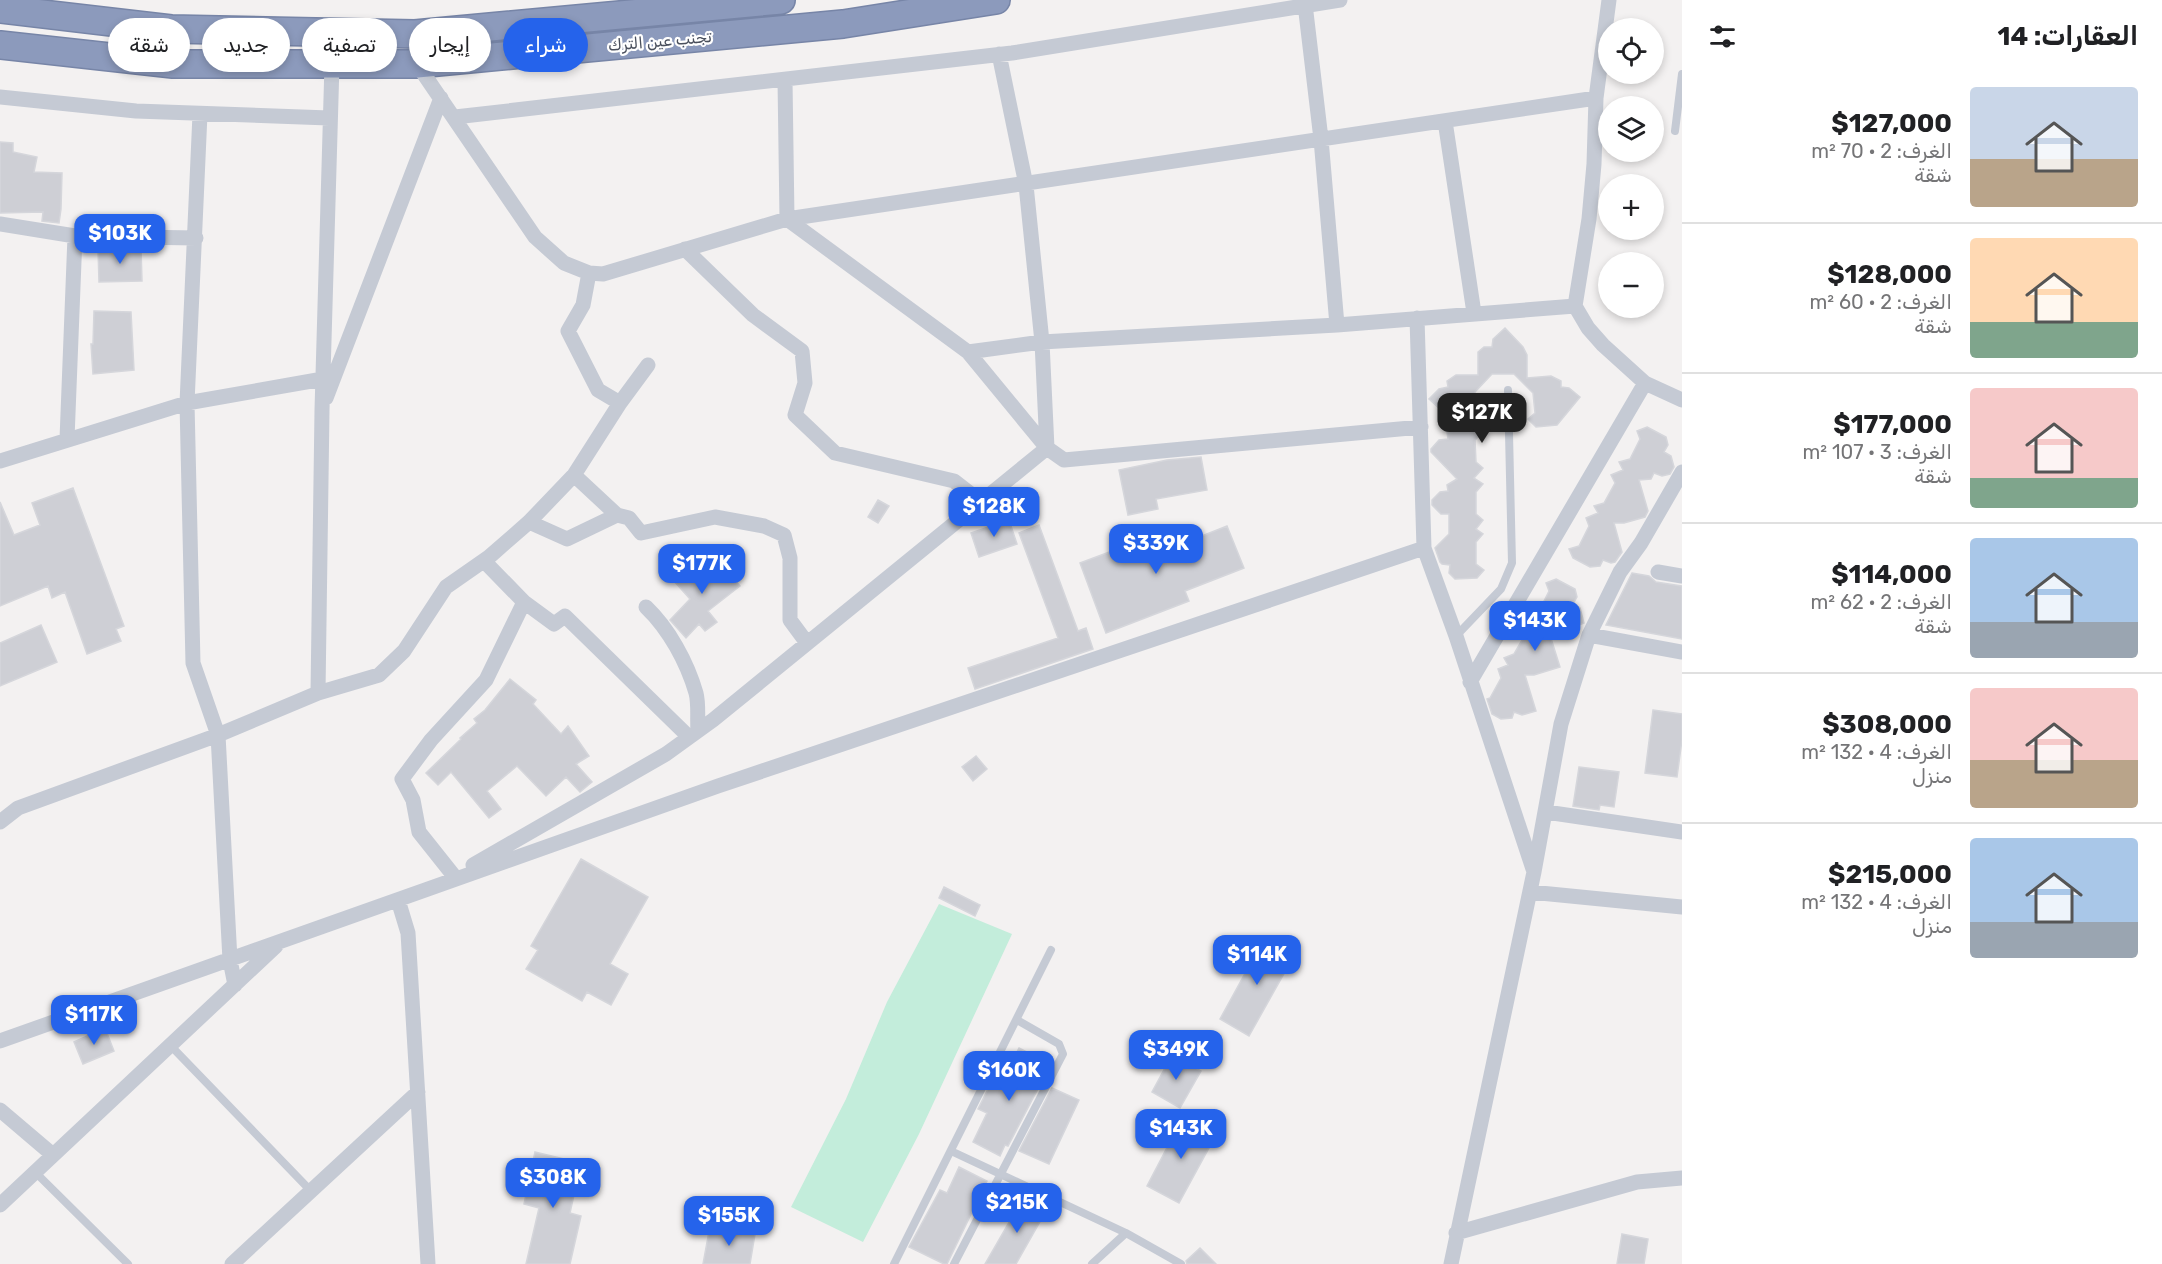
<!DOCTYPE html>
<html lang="ar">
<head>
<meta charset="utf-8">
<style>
  body { margin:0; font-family:Rubik,"Noto Sans Arabic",sans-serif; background:#f6f6f6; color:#202124; direction:rtl; height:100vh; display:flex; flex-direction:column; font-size:22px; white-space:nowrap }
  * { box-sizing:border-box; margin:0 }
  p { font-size:20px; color:#757577 }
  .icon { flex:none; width:33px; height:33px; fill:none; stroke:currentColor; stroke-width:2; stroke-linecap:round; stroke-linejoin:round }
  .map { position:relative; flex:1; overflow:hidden; direction:ltr }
  .panel { display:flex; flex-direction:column; background:#fff; width:480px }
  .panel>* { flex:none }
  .hud { position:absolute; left:18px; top:18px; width:570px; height:54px; direction:rtl; display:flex; gap:12px }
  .buttons { position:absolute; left:1598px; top:18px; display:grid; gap:12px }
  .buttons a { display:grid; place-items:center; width:66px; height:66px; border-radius:50%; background:#fff; box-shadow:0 3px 9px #0003; font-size:30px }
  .price { position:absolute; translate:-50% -51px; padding:0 14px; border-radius:12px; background:#2563eb; color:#fff; font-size:20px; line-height:39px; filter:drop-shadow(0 2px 3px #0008) }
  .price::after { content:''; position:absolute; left:50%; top:36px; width:18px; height:14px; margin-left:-9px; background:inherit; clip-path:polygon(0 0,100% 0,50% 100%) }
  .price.current { background:#222; color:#fff }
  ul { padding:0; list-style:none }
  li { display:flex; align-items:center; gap:18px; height:150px; padding:0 24px }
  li+li { border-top:2px solid #e0e0e0 }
  li span { display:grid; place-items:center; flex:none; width:168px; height:120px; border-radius:6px; color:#555 }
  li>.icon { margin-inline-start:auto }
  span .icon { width:72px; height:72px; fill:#fffc; stroke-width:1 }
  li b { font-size:26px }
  h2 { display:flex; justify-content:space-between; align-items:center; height:72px; padding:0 24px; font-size:26px }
  .tag { padding:0 21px; border-radius:27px; background:#fff; box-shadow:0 3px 9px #0003; font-size:21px; line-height:54px }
  .tag.current { background:#2563eb; color:#fff }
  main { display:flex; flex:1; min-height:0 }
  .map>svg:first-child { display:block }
</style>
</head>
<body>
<main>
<section class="panel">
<h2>العقارات: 14<svg class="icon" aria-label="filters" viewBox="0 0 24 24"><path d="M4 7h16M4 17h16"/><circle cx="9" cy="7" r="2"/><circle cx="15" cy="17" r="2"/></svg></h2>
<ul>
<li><span style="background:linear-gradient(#c9d6e8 60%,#b9a48a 0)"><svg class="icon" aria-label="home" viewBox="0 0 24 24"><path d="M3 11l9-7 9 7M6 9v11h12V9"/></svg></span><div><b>$127,000</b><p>الغرف: 2 · 70 m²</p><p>شقة</p></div></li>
<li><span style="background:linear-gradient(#ffd9b3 70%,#7fa58c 0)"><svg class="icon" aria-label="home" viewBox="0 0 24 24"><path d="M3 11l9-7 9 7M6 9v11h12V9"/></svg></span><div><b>$128,000</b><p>الغرف: 2 · 60 m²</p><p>شقة</p></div></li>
<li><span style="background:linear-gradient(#f6c9c9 75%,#7fa58c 0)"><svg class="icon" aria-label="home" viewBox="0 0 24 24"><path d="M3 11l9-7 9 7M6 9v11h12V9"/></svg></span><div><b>$177,000</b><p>الغرف: 3 · 107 m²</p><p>شقة</p></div></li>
<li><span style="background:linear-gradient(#a9c7e8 70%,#9aa5b1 0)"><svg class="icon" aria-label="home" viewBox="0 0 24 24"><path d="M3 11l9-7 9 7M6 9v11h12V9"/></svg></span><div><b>$114,000</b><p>الغرف: 2 · 62 m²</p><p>شقة</p></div></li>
<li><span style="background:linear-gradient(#f6c9c9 60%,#b9a48a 0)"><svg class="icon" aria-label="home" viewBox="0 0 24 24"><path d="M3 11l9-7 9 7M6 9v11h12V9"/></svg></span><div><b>$308,000</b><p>الغرف: 4 · 132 m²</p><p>منزل</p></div></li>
<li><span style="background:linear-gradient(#a9c7e8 70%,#9aa5b1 0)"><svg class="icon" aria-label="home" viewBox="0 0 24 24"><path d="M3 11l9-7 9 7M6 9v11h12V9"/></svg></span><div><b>$215,000</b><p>الغرف: 4 · 132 m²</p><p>منزل</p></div></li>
</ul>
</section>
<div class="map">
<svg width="1682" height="1264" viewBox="0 0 1682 1264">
  <rect width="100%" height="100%" fill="#f3f1f1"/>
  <path fill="#c3eddb" d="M939,904L1012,934L919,1134L863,1242L791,1207L846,1099L887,1002Z"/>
  <path fill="#cecfd5" stroke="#d5d6db" stroke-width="1.5" d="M0,142L13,143V152L37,157L34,172L62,173L61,209L59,223L42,221L43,212L0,213Z
    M141,248L142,281L99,282L98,249Z
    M94,311L131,312L134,370L93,374L91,344H93Z
    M1505,328L1523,347L1527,355V378L1551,376L1561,381V387L1569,388L1580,397L1557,425L1536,427L1528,419L1535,413L1533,393L1514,374H1492L1475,392L1476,410L1483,416L1475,426L1483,432L1475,440L1476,462L1483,468L1474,478L1483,484L1476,492V514L1483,520L1476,529L1483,534L1476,542V564L1484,570L1477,578L1455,579L1449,573L1450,565L1442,564L1440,562L1435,548L1449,534V514H1441L1432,505V500L1440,492L1448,491L1447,485L1457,479L1431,452V449L1439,440L1448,439L1447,432L1456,427L1449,419V410H1441L1429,399L1439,389L1448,387L1447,381L1456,375H1478V352L1484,347H1492L1493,339Z
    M1647,427L1666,437L1668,445L1664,452L1671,456L1674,467L1670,474L1662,476L1654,473L1651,479L1639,480L1648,511L1645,517L1624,523H1614L1622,552L1615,562L1611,563L1603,560L1600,566L1590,567L1573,558L1569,549L1579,546L1589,526L1586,518L1598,513L1594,506L1604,503L1615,483L1611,475L1623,470L1619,462L1630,459L1640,439L1637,431Z
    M1201,457L1207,490L1156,499L1158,509L1128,515L1119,470L1167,460Z
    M73,488L124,626L116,629L121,641L87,654L65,592L52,598L48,586L0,606V502L14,535L40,525L32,503Z
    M878,500L889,506L878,523L868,517Z
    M1009,520L1017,544L979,557L971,533Z
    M1039,525L1078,631L1086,628L1093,649L975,689L968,668L1058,638L1019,533Z
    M1227,526L1244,568L1185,591L1189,601L1106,633L1080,563L1163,532L1169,549Z
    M704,556L713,567L718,562L740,586L708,611L717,622L705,631L699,624L686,638L670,620L690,599L674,581Z
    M1632,573L1649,576L1656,582L1682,586V639L1606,625Z
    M1556,579L1575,589L1577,597L1573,604L1580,608L1584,623L1571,628L1562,625L1560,631L1549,632L1560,667L1534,675H1525L1536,711L1522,715L1514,712L1512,718L1501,719L1492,714L1487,699L1490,698L1501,678L1498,669L1508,665L1504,658L1514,654L1525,635L1521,626L1532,622L1528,614L1539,611L1549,591L1546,583Z
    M41,625L57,662L0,686V643Z
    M510,679L536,700L533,704L561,734L568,726L589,756L576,764L592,782L580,792L566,777L546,796L517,766L487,791L501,809L489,818L451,772L438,785L426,773L461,739L460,738L477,723L474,719L485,710Z
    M1653,710L1682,714V740L1677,777L1645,773Z
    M976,756L987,769L973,781L962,767Z
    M1579,767L1619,772L1614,807L1600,805L1599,810L1573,806Z
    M581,859L648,897L610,964L628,974L611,1005L587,992L582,1001L526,969L538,950L531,946Z
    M944,887L980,905L975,916L939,898Z
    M1265,937L1295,954L1249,1036L1220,1019Z
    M105,1028L114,1051L83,1064L74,1042Z
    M1019,1048L1046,1062L1036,1081L1041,1083L1008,1146L1005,1145L1000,1156L973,1142L987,1113L978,1109L996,1073L1004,1077Z
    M1172,1055L1201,1071L1180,1108L1152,1092Z
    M1052,1088L1079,1100L1049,1164L1019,1151Z
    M1183,1117L1216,1135L1179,1203L1147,1186Z
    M535,1152L581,1163L570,1213L581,1216L570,1264H526L539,1208L524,1204Z
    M959,1167L987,1181L947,1264H944L909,1247L940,1190L947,1193Z
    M1023,1198L1046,1211L1016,1264H985Z
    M710,1226L755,1234L750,1264H703Z
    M1622,1234L1648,1239L1644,1264H1617Z
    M1200,1248L1216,1264H1187L1186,1261Z"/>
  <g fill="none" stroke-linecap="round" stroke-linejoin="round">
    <defs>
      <path id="highway" d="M0,9L171,29L415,34L781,0
        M0,45L173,64H417L843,24L996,0"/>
    </defs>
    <use href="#highway" stroke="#7785a7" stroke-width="30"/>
    <path stroke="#c5cad4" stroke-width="8" d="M1675,131L1682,74
      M1456,636L1501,589L1512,563L1508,390
      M170,1045L310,1190
      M951,1151L1126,1233L1181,1264
      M35,1172L128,1264
      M894,1264L1051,950
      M954,1264L1063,1054L1059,1044L1017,1020
      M1092,1264L1126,1233"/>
    <path stroke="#c5cad4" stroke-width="15" d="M1609,0L1596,98L1594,164L1589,219L1575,306L1588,328L1603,345L1645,383L1682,400
      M1305,4L1321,139L1337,325
      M999,54L1026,185L1042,342L1047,448
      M417,64L535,237L564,263L589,273L603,274L787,219L1596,98
      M785,80L787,219L968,352L1047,448L1064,460L1421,427
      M0,97L136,111L329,118
      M200,114L187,403L193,663L218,735L230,960L235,985
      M455,117L1012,53L1340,0
      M1445,121L1474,313
      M0,224L75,236L196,238
      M685,249L753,315L802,351L805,383L795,415L835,453L954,481L981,502
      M589,273L583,305L568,331L598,390L620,403
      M1417,318L1424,548L1456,636L1533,869
      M968,352L1042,342L1337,325L1575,306
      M326,398L441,98
      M67,439L75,236
      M0,461L187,403L323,379
      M574,475L617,515L629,518L641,533L715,517L764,526L784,535L790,558V620L807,643
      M529,522L567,539L617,515
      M1658,572L1682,576
      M524,602L554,624L565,616L689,737
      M646,607C669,629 687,662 696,693C699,704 697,719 698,731
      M1589,635L1682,652
      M1470,682L1645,383
      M318,693L322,410L332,64
      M1546,812L1682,832
      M0,822L18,808L218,735L318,693L379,675L404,651L446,587L489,557L529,522L574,475L620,403L648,365
      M473,865L666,754L713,720L1047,448
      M454,876L419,832L413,800L402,779L431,740L486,680L524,602L484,561
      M1530,892L1682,907
      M398,900L408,933L428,1264
      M0,1041L718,786L1424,548
      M0,1110L53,1155
      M0,1205L276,946
      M1456,1233L1637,1182L1682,1178
      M232,1264L418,1092
      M1451,1264L1534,872L1561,724L1589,635L1620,572L1641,543L1682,472"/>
    <use href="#highway" stroke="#8c9abc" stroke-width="27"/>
  </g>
  <g text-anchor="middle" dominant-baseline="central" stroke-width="4.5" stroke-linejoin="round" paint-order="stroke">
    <g font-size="16" fill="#4a505d" stroke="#fff">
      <text transform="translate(660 41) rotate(-5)">تجنب عين الترك</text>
    </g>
  </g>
</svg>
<div class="buttons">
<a><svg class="icon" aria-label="locate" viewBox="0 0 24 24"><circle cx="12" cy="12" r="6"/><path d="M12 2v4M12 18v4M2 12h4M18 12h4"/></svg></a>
<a><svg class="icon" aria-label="layers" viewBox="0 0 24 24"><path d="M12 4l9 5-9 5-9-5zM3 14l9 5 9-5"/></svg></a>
<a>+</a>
<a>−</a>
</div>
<b class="price" style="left:120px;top:265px">$103K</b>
<b class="price current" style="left:1482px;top:444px">$127K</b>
<b class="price" style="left:994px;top:538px">$128K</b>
<b class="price" style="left:1156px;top:575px">$339K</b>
<b class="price" style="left:702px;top:595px">$177K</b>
<b class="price" style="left:1535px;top:652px">$143K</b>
<b class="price" style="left:1257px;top:986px">$114K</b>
<b class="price" style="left:94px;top:1046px">$117K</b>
<b class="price" style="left:1176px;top:1081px">$349K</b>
<b class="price" style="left:1009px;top:1102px">$160K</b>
<b class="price" style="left:1181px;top:1160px">$143K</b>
<b class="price" style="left:553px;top:1209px">$308K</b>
<b class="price" style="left:1017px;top:1234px">$215K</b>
<b class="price" style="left:729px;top:1247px">$155K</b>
<div class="hud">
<a class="tag current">شراء</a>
<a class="tag">إيجار</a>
<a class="tag">تصفية</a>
<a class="tag">جديد</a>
<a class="tag">شقة</a>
</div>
</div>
</main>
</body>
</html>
